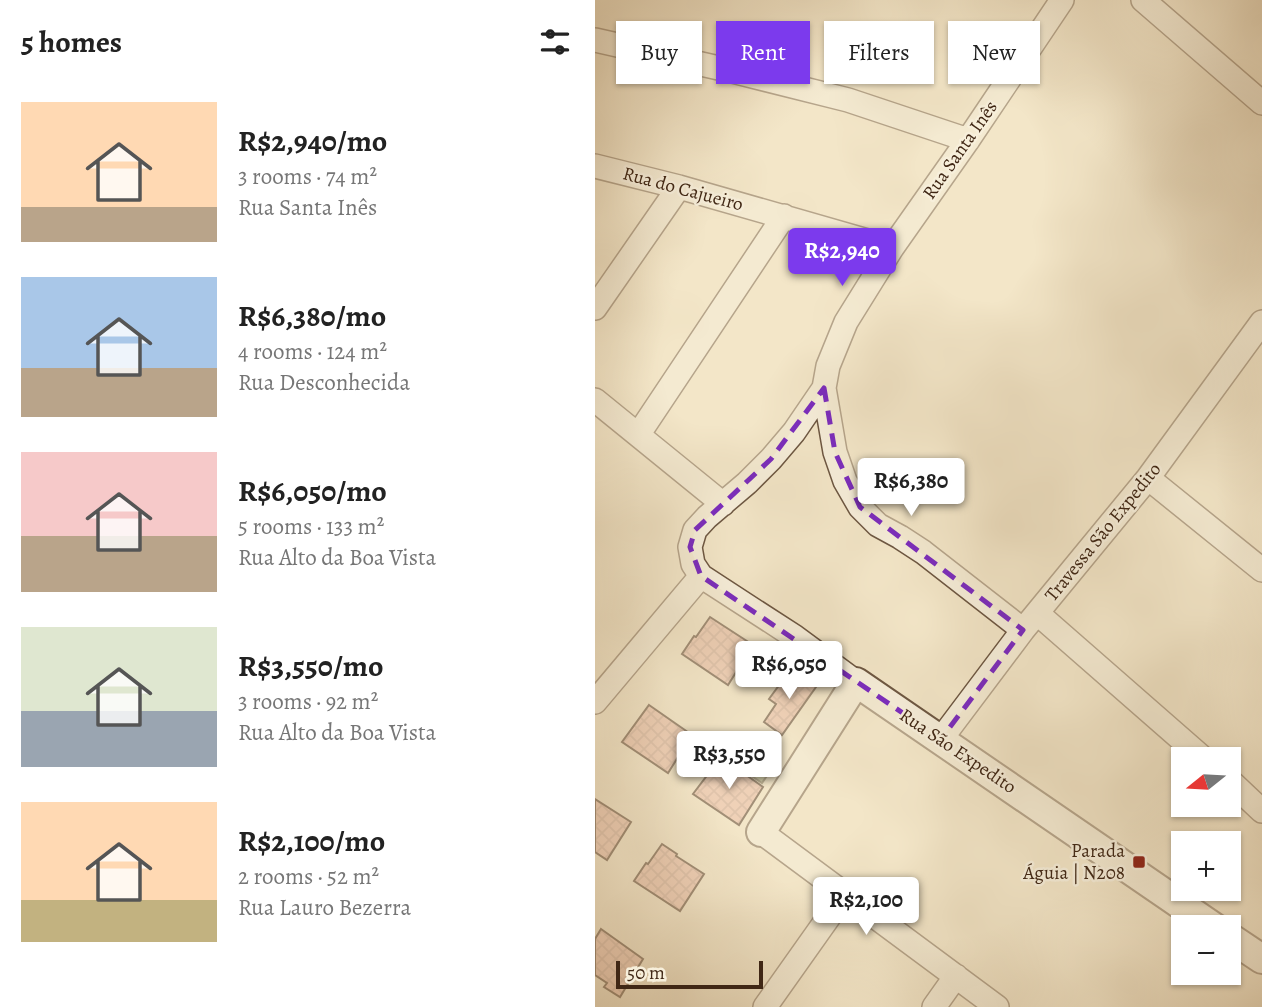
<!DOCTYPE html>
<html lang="en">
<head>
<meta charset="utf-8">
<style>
  body { margin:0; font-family:Alegreya,serif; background:#f6f6f6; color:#222; height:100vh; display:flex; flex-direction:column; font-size:26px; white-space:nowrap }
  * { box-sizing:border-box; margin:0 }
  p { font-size:23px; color:#767676 }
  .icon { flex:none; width:38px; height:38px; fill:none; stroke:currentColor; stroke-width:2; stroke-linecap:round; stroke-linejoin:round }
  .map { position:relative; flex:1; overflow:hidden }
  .details { display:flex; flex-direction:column; background:#fff; width:595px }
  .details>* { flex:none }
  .top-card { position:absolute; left:21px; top:21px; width:541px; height:63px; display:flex; gap:14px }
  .needle { width:46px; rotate:252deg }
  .buttons { position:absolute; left:576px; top:747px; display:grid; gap:14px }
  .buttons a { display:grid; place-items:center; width:70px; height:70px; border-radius:0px; background:#fff; box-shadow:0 2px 5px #0004; font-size:35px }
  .scale { position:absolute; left:21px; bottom:18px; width:147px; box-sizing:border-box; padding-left:7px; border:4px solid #402715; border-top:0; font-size:19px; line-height:24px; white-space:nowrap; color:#402715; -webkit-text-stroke:5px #f7efdb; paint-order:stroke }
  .price { position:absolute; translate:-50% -60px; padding:0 16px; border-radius:7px; background:#fff; color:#222; font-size:23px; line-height:46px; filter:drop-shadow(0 2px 4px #0008) }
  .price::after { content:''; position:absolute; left:50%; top:42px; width:21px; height:16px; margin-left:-10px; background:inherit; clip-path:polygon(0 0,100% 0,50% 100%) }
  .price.selected { background:#7c3aed; color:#fff }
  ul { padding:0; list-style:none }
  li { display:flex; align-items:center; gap:21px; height:175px; padding:0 21px }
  li span { display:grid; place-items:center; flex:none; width:196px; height:140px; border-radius:0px; color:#555 }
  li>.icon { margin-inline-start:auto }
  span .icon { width:84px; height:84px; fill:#fffc; stroke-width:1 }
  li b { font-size:30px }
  h2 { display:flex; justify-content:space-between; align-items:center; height:84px; padding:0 21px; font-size:30px }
  .chip { padding:0 24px; border-radius:0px; background:#fff; box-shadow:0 2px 5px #0004; font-size:24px; line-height:63px }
  .chip.selected { background:#7c3aed; color:#fff }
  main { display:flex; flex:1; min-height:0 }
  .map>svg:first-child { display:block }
</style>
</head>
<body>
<main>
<section class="details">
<h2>5 homes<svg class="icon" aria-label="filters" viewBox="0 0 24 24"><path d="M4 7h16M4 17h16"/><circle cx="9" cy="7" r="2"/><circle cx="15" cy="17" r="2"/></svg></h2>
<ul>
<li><span style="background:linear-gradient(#ffd9b3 75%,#b9a48a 0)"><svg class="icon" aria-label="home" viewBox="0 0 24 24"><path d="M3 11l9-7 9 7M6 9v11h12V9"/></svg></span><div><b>R$2,940/mo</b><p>3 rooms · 74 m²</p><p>Rua Santa Inês</p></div></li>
<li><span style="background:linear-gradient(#a9c7e8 65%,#b9a48a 0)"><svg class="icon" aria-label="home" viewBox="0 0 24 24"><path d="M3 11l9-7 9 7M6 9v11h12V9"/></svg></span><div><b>R$6,380/mo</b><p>4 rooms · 124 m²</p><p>Rua Desconhecida</p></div></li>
<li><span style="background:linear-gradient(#f6c9c9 60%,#b9a48a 0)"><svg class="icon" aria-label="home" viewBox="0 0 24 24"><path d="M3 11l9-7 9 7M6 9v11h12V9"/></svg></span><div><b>R$6,050/mo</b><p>5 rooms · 133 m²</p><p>Rua Alto da Boa Vista</p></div></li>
<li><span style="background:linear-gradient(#dfe7d0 60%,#9aa5b1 0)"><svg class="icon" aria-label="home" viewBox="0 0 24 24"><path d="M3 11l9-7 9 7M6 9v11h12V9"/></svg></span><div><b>R$3,550/mo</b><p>3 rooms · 92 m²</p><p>Rua Alto da Boa Vista</p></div></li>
<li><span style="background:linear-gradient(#ffd9b3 70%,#c2b280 0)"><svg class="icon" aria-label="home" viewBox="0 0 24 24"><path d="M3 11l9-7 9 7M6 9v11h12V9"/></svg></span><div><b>R$2,100/mo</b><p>2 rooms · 52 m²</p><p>Rua Lauro Bezerra</p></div></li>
</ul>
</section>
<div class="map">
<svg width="667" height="1007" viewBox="0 0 667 1007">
  <defs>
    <pattern id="building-cross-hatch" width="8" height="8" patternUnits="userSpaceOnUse" patternTransform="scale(1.75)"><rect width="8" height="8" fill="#eab8a3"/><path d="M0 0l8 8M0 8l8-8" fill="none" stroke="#ca9e8b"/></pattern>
  </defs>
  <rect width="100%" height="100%" fill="#f3e6c8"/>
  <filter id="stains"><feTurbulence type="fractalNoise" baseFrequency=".00286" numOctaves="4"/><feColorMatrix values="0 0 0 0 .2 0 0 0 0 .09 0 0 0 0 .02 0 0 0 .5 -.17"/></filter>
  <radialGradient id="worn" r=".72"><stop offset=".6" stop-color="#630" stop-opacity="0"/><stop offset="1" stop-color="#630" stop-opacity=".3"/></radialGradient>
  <path fill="#c2c392" stroke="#817554" stroke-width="2" d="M141,733L182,761L167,783L126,755Z"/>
  <path fill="url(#building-cross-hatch)" stroke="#402715" stroke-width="2" d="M115,617L158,645L133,685L87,654L99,636L101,637Z
    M196,669L221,687L187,735L169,722L181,704L174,699Z
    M54,705L97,735L73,773L27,742Z
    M126,757L168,787L144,825L98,794Z
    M0,799L36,822L12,860L0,852Z
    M67,844L82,854L81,856L109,874L85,911L39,881L51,863L53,864Z
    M6,929L48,959L25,997L9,987L12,983L0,975V939Z"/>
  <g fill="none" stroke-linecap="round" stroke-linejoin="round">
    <defs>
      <path id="minor" d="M548,0L667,103
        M0,40L137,71L253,100L373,140
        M0,166L84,187L297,248
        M0,308L84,187
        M229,388L240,452L250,481L265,507L283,525L305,537L328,552L428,630
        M0,400L128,504
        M43,435L189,216
        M553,478L667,570
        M442,613L610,760
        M261,682L200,637L106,576L98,564L95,547L100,530L112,517L152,483L176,459L199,432L229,388L233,366L251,322L297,248L373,140L467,0
        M0,702L106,576
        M346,739L428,630L553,478L667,322
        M634,780L667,811
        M166,832L402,1007
        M170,1007L250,894
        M339,1007L361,976"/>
      <path id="tertiary" d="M166,832L261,682L620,928
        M634,937L667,959"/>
    </defs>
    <use href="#minor" stroke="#6d5742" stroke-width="26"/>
    <use href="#tertiary" stroke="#6d5742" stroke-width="32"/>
    <use href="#minor" stroke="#f7efdb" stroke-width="23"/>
    <use href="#tertiary" stroke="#f7efdb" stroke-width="28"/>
  </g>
  <path d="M0 0H667V1007H0ZM229,388L240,452L265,507L428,630L346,739L106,576L95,547L100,530L176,459Z" fill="#f3e6c8" fill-opacity=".55" fill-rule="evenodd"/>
  <path fill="none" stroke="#7b2cbf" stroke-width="5" stroke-dasharray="14 9" stroke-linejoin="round" d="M229,388L240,452L265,507L428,630L346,739L106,576L95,547L100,530L176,459Z"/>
  <rect fill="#8f2418" stroke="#f7efdb" stroke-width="2.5" x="537" y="855" width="14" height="14" rx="3.5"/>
  <g text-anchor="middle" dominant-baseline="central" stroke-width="5" stroke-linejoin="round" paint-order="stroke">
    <g font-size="19" fill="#402715" stroke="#f7efdb">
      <text transform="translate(365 150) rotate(-55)">Rua Santa Inês</text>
      <text transform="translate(88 189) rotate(15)">Rua do Cajueiro</text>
      <text transform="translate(508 532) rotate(-51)">Travessa São Expedito</text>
      <text transform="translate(363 751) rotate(34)">Rua São Expedito</text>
    </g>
    <g font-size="19" fill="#402715" stroke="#f7efdb" text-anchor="end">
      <text x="530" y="851">Parada<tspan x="530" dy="22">Águia | N208</tspan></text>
    </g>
  </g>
  <rect width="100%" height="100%" filter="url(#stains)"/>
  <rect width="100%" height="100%" fill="url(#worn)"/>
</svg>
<div class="buttons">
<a><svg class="needle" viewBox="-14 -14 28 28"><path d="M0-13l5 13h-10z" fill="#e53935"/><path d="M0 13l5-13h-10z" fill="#767676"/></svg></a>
<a>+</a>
<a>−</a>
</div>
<div class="scale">50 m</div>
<b class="price selected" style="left:247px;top:288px">R$2,940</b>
<b class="price" style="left:316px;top:518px">R$6,380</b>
<b class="price" style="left:194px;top:701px">R$6,050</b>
<b class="price" style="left:134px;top:791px">R$3,550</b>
<b class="price" style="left:271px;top:937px">R$2,100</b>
<div class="top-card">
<a class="chip">Buy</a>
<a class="chip selected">Rent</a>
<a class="chip">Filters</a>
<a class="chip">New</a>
</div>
</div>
</main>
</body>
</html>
